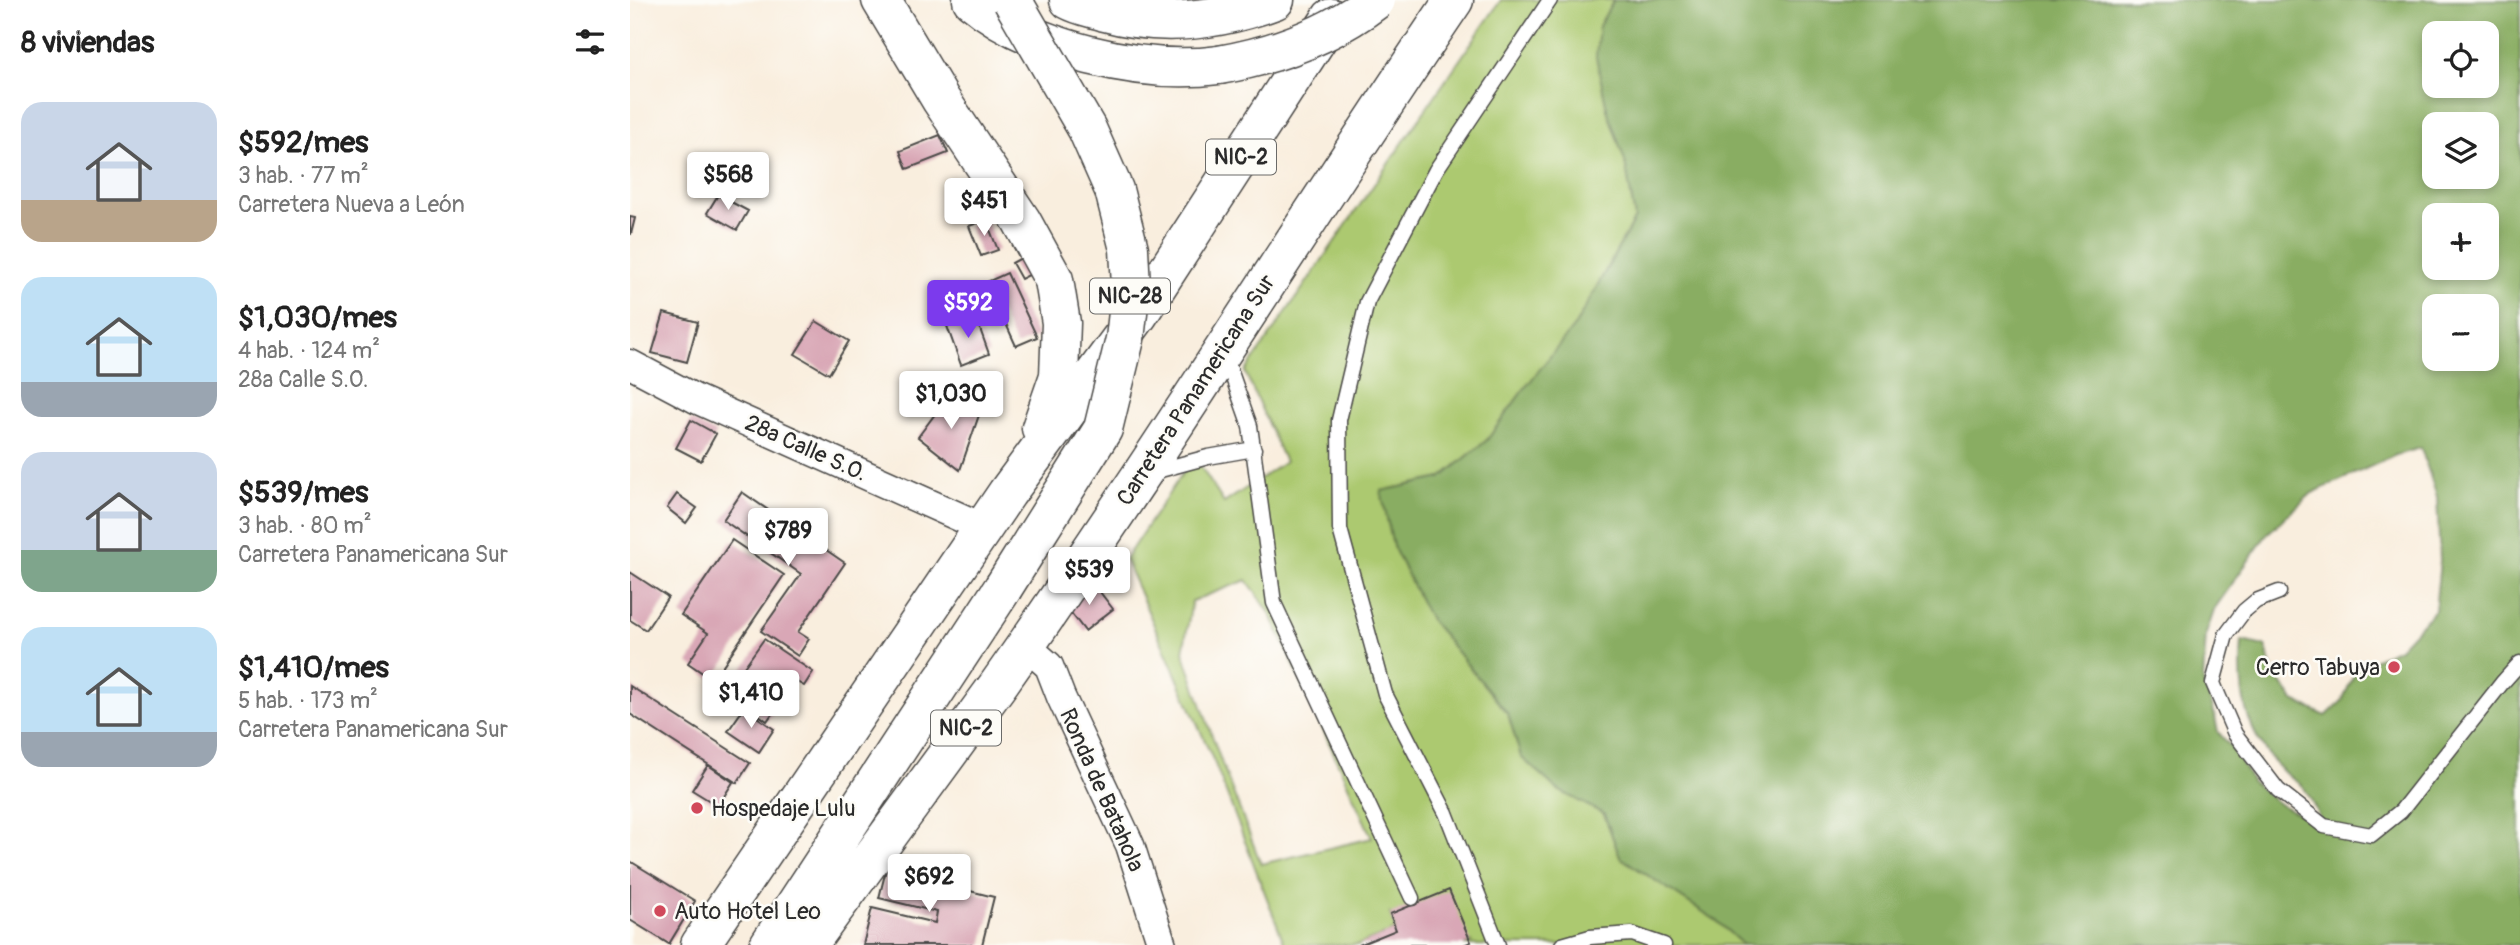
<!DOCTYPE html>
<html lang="es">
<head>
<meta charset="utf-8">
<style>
  body { margin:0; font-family:Pangolin,sans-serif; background:#f2f2f2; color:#222; height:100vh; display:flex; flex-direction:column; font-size:26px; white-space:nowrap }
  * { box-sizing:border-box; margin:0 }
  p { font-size:23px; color:#767676 }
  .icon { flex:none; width:38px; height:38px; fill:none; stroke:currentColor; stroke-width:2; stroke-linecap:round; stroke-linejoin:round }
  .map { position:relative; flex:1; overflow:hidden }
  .sheet { display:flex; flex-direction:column; background:#fff; width:630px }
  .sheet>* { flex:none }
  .controls { position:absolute; left:1792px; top:21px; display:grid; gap:14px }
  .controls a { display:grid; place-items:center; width:77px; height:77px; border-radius:14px; background:#fff; box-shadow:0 4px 10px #0003; font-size:35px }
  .price { position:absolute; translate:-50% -60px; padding:0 16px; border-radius:7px; background:#fff; color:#222; font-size:23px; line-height:46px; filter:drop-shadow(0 2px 4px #0008) }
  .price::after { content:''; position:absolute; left:50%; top:42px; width:21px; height:16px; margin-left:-10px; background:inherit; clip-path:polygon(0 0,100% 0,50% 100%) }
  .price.current { background:#7c3aed; color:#fff }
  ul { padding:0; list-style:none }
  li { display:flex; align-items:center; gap:21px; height:175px; padding:0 21px }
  li span { display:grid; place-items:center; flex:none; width:196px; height:140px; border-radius:21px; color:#555 }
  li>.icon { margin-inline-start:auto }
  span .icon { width:84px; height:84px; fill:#fffc; stroke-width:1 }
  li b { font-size:30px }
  h2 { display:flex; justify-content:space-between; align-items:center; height:84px; padding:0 21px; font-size:30px }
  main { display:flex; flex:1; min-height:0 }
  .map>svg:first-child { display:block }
</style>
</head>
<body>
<main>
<section class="sheet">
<h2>8 viviendas<svg class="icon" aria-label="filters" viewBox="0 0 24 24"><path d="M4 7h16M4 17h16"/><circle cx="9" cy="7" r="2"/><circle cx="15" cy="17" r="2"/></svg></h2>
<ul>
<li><span style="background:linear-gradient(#c9d6e8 70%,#b9a48a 0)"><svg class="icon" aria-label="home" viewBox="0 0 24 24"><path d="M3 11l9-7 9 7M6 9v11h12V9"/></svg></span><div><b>$592/mes</b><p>3 hab. · 77 m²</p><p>Carretera Nueva a León</p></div></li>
<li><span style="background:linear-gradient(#bfe0f5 75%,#9aa5b1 0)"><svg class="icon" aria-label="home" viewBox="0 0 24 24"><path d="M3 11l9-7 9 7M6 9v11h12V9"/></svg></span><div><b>$1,030/mes</b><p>4 hab. · 124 m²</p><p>28a Calle S.O.</p></div></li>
<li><span style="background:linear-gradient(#c9d6e8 70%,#7fa58c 0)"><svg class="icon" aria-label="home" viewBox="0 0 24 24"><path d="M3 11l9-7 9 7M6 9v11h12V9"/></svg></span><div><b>$539/mes</b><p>3 hab. · 80 m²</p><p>Carretera Panamericana Sur</p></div></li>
<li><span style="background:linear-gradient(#bfe0f5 75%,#9aa5b1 0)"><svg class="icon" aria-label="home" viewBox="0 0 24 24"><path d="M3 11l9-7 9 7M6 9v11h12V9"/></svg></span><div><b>$1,410/mes</b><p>5 hab. · 173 m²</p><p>Carretera Panamericana Sur</p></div></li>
</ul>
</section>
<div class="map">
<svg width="1890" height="945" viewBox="0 0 1890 945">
  <rect width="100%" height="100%" fill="#fdfcf7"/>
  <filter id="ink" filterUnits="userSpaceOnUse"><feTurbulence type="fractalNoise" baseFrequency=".0143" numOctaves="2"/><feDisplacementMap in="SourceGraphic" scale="14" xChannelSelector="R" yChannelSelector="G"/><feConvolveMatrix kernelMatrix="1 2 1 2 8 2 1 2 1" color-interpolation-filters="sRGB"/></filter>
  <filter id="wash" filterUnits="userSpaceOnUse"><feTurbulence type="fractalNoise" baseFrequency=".00686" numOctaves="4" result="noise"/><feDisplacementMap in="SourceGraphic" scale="28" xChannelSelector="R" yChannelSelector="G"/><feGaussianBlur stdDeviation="1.57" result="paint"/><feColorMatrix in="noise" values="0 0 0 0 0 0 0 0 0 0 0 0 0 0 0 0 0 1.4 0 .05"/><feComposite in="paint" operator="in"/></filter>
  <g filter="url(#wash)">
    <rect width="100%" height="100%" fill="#f9eede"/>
    <path fill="#acc970" stroke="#6c7a4e" stroke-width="2" fill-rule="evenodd" d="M871,0H984L969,26L977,109L995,161L1005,218L946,324L891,393L857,440L811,478L751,491L763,546L799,618L878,714L891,757L928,790L974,814L990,857L1087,921L1113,945H834L841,942L760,914L766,930L728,945H655L585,764L495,559L564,456L594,503L655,462L615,372ZM617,580L640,613L742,838L631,864L592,764L553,652L562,601Z"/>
    <path fill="#89ad62" stroke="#5a6c46" stroke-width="2" fill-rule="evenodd" d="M984,0H1890V945H1113L1087,921L990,857L974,814L928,790L891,757L878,714L799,618L763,546L751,491L811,478L857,440L891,393L946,324L1005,218L995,161L977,109L966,57L969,26ZM1804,33H1857V86H1804ZM1804,124H1857V177H1804ZM1804,215H1857V268H1804ZM1804,306H1857V359H1804ZM1791,448L1807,497L1810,561L1805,610L1769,648L1727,668L1712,701L1696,716L1664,701L1643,671L1635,646L1612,641C1608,692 1614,732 1652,770C1658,777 1667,781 1673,787C1681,797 1688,814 1693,826L1651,805L1622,782L1607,754L1588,732L1583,708L1573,681L1576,634L1585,608L1638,533L1682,493L1766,455Z"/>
    <g id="blocks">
      <path fill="#d9a7b6" d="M310,135L318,153L277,169L270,151Z
        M88,195L118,211L107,230L77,213Z
        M0,217L5,218L1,234H0Z
        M356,220L368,250L351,256L339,226Z
        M395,256L403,273L391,279L382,263Z
        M377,273L407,337L386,346L357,282Z
        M34,313L68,322L57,362L22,353Z
        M345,315L359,354L331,365L317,326Z
        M186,321L219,341L199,374L165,354Z
        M320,394L349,415L330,470L288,437Z
        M61,420L86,434L71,461L46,448Z
        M112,492L215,563L168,632L179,639L168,656L131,631L171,574L93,520Z
        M47,494L67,508L56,523L37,508Z
        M102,540L154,575L83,680L58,663L78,633L51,615Z
        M0,572L38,597L16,630L0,620Z
        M463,583L483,609L455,631L435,605Z
        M134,639L183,672L174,686L165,681L137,721L97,691Z
        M0,686L120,763L107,783L0,714Z
        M114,708L144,729L129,752L98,731Z
        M78,765L103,782L88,806L62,790Z
        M0,861L65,901L39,944L0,920Z
        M256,870L364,897L352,945H233L242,908L305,923L307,912L249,898Z
        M819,890L841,942L834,945H729L766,930L760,914Z"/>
    </g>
  </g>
  <g filter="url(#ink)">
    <use href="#blocks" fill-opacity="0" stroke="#4a4846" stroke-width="2"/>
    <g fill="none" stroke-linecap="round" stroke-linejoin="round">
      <defs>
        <path id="service" d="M596,358L620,426L644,603L782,898
          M523,472L578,457L624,449
          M1649,592L1626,601L1614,611L1596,635L1583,683L1605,734L1648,790L1694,826L1741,835L1771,811L1872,683L1890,663
          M868,945L816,813L755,694L710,529L709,420L737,302L806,170L920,0
          M932,945L960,937L1002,934L1034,945"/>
        <path id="minor" d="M0,364L66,399L354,528
          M395,645L419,666L431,697L500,845L532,945"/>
        <path id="trunk" d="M251,0L311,100L391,220L424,280L431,323L429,376L411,428
          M342,0C402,50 512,75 589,65
          M439,0C450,6 463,8 475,12C533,28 589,21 645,0
          M70,945L377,493L509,314L701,18
          M139,945L373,588
          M178,945C241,858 305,772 368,685C526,461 670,227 824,0"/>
      </defs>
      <use href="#service" stroke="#4a4846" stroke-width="17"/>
      <use href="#minor" stroke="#4a4846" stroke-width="31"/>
      <use href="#trunk" stroke="#4a4846" stroke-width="41"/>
      <use href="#service" stroke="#fff" stroke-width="14"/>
      <use href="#minor" stroke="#fff" stroke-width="28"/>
      <use href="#trunk" stroke="#fff" stroke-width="38"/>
      <defs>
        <path id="trunk-bridge" d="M589,65C647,55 699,36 746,0
          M373,588L473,429L495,339L501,286L499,249L484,190L457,129L382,0"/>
      </defs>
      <use href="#trunk-bridge" stroke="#4a4846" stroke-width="41" stroke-linecap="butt"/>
      <use href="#trunk-bridge" stroke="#fff" stroke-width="38"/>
    </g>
  </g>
  <g fill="#d1495b" stroke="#fdfcf7" stroke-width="2.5">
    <circle cx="1764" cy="667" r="7"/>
    <circle cx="67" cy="808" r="7"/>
    <circle cx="30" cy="911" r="7"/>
  </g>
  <g text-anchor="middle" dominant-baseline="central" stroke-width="5" stroke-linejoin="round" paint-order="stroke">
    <g fill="#fdfcf7" stroke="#6a6a68" stroke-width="2">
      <rect x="576" y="139.5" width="70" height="35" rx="5"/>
      <rect x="460" y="278.5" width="80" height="35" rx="5"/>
      <rect x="301" y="710.5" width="70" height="35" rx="5"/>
    </g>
    <g font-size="21" font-weight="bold" fill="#2b2b2b">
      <text x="611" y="157">NIC-2</text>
      <text x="500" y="296">NIC-28</text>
      <text x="336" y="728">NIC-2</text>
    </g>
    <g font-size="23" fill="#2b2b2b" stroke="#fdfcf7">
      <text transform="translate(566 390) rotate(-57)">Carretera Panamericana Sur</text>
      <text transform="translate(176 448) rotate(24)">28a Calle S.O.</text>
      <text transform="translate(472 790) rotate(66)">Ronda de Batahola</text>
    </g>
    <g font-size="23" fill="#2b2b2b" stroke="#fdfcf7" text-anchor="start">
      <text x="1750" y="667" text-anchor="end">Cerro Tabuya</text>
      <text x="81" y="808">Hospedaje Lulu</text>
      <text x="44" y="911">Auto Hotel Leo</text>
    </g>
  </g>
</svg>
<div class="controls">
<a><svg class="icon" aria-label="locate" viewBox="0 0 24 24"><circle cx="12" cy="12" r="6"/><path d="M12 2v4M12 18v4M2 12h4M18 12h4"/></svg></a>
<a><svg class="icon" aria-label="layers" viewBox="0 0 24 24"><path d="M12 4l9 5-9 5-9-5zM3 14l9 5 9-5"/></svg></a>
<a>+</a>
<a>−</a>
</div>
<b class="price" style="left:98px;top:212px">$568</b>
<b class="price" style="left:354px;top:238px">$451</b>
<b class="price current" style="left:338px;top:340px">$592</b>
<b class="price" style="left:321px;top:431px">$1,030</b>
<b class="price" style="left:158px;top:568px">$789</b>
<b class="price" style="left:459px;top:607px">$539</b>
<b class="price" style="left:121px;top:730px">$1,410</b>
<b class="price" style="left:299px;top:914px">$692</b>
</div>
</main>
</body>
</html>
